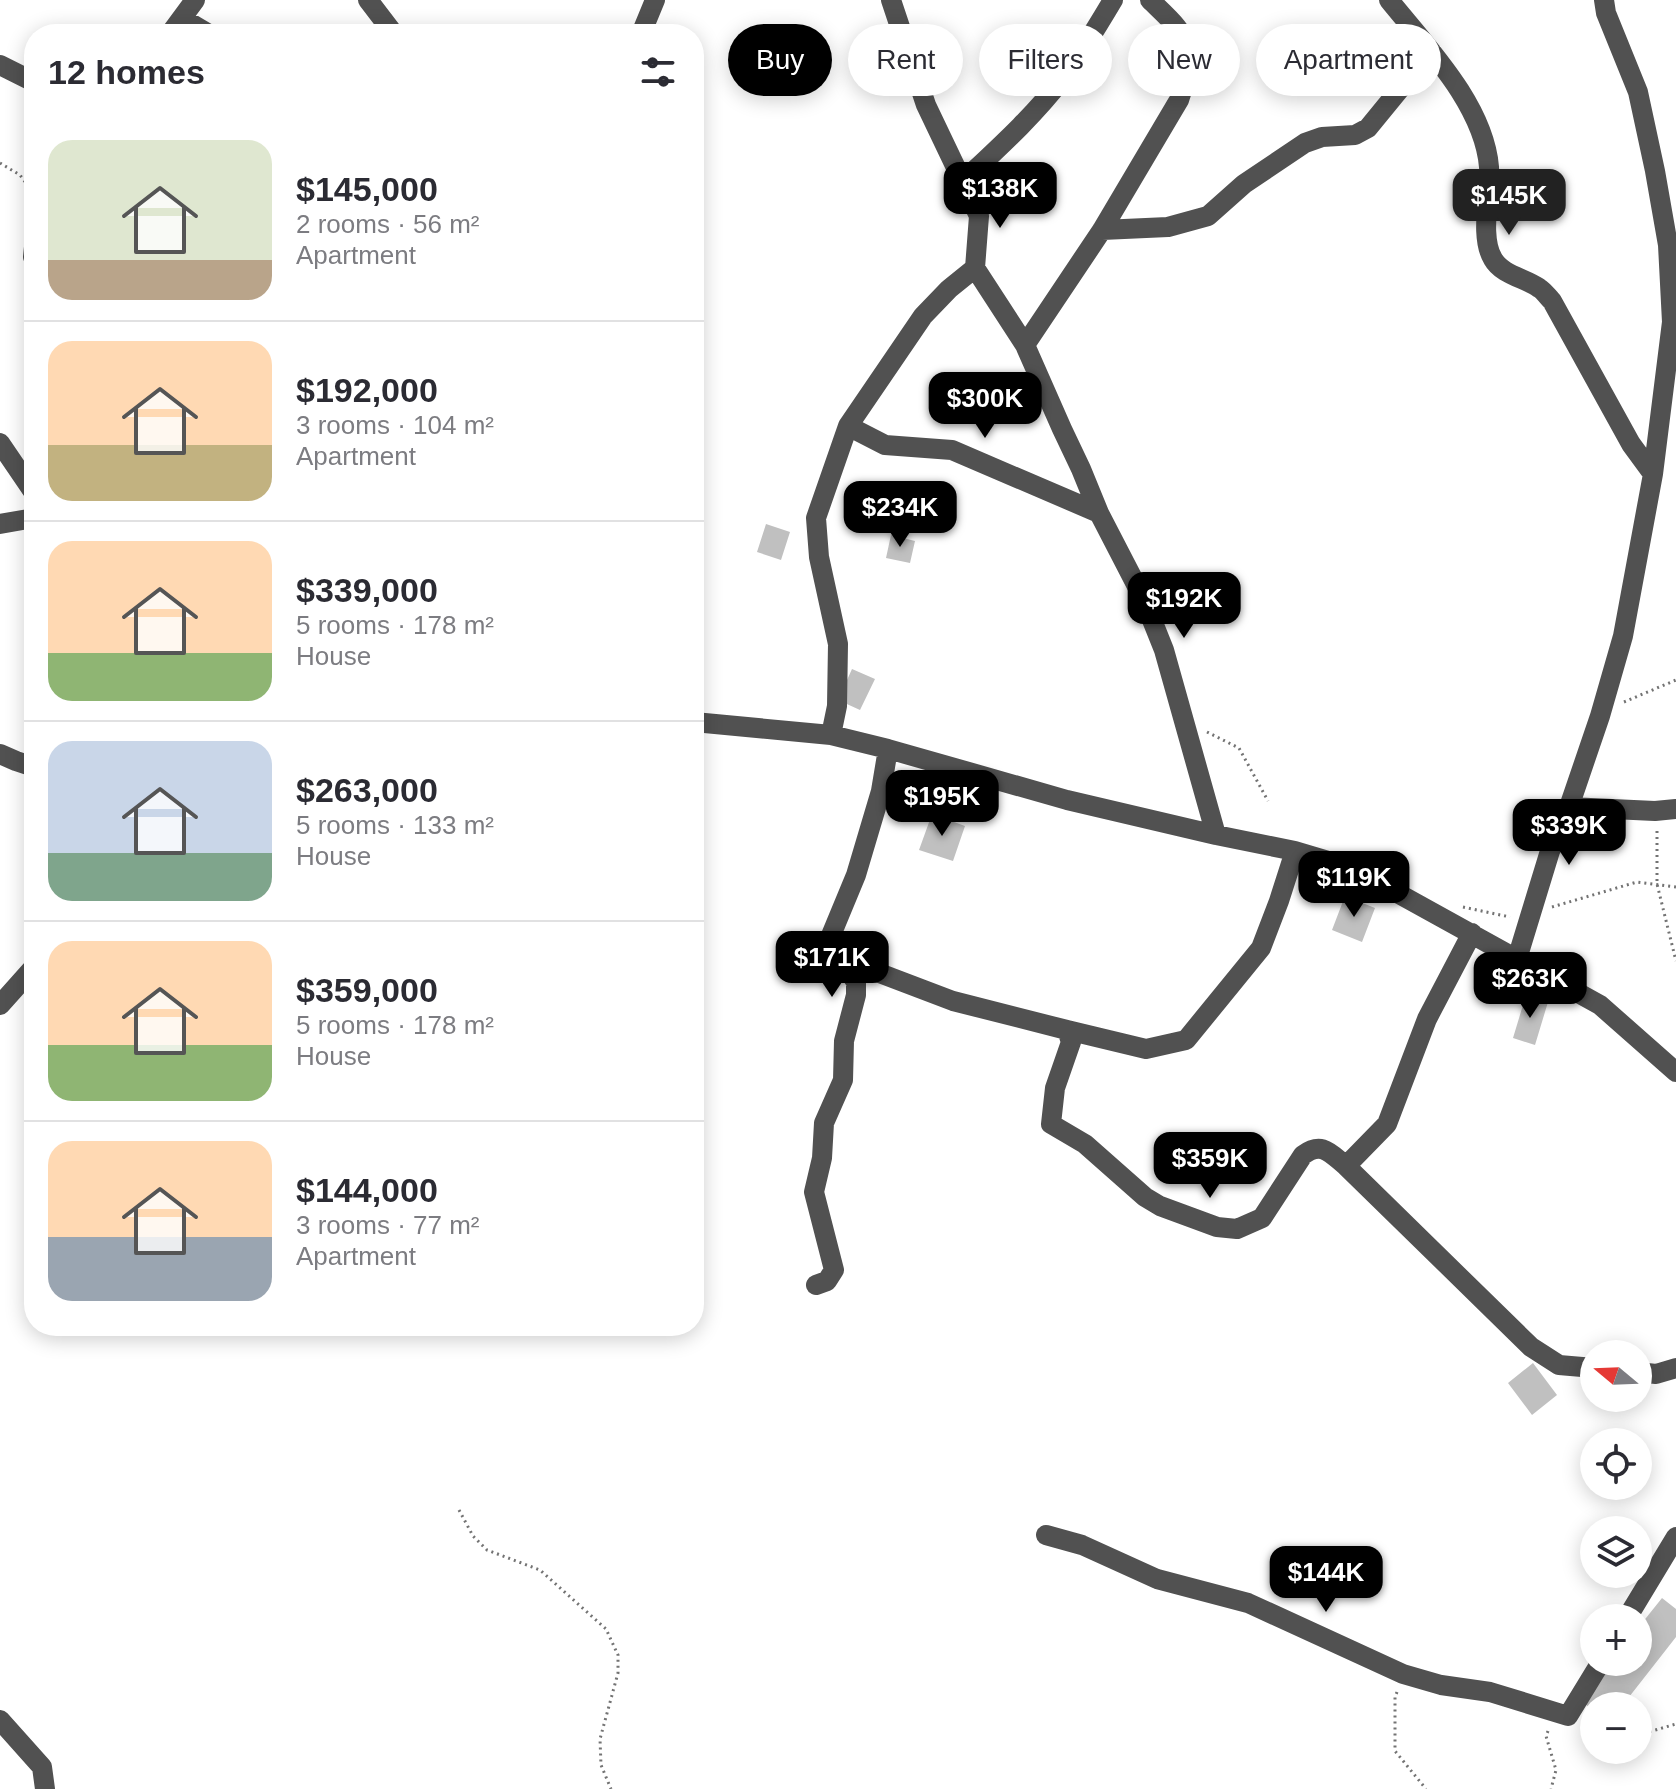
<!DOCTYPE html>
<html lang="en">
<head>
<meta charset="utf-8">
<style>
  body { margin:0; font-family:Arial,sans-serif; background:#f7f7f7; color:#2b2b33; height:100vh; display:flex; flex-direction:column; font-size:30px; white-space:nowrap }
  * { box-sizing:border-box; margin:0 }
  p { font-size:26px; color:#7c7c81 }
  .icon { flex:none; width:44px; height:44px; fill:none; stroke:currentColor; stroke-width:2; stroke-linecap:round; stroke-linejoin:round }
  .map { position:relative; flex:1; overflow:hidden }
  .panel { position:absolute; left:24px; top:24px; width:680px; height:1312px; display:flex; flex-direction:column; background:#fff; border-radius:32px; box-shadow:0 4px 20px #0003 }
  .panel>* { flex:none }
  .guide { position:absolute; left:728px; top:24px; width:760px; height:72px; display:flex; gap:16px }
  .needle { width:52px; rotate:289deg }
  .controls { position:absolute; left:1580px; top:1340px; display:grid; gap:16px }
  .controls a { display:grid; place-items:center; width:72px; height:72px; border-radius:50%; background:#fff; box-shadow:0 4px 20px #0003; font-size:40px }
  .price { position:absolute; translate:-50% -68px; padding:0 18px; border-radius:16px; background:#000; color:#fff; font-size:26px; line-height:52px; filter:drop-shadow(0 2px 4px #0008) }
  .price::after { content:''; position:absolute; left:50%; top:48px; width:24px; height:18px; margin-left:-12px; background:inherit; clip-path:polygon(0 0,100% 0,50% 100%) }
  .price.current { background:#222; color:#fff }
  ul { padding:0; list-style:none }
  li { display:flex; align-items:center; gap:24px; height:200px; padding:0 24px }
  li+li { border-top:2px solid #e1e1e2 }
  li span { display:grid; place-items:center; flex:none; width:224px; height:160px; border-radius:24px; color:#555 }
  li>.icon { margin-inline-start:auto }
  span .icon { width:96px; height:96px; fill:#fffc; stroke-width:1 }
  li b { font-size:34px }
  h2 { display:flex; justify-content:space-between; align-items:center; height:96px; padding:0 24px; font-size:34px }
  .chip { padding:0 28px; border-radius:36px; background:#fff; box-shadow:0 4px 20px #0003; font-size:28px; line-height:72px }
  .chip.current { background:#000; color:#fff }
  .map>svg:first-child { display:block }
</style>
</head>
<body>
<div class="map">
<svg width="1676" height="1789" viewBox="0 0 1676 1789">
  <rect width="100%" height="100%" fill="#fff"/>
  <path fill="#c0c0c0" d="M766,524L790,532L781,560L757,552Z
    M891,535L915,541L910,563L886,558Z
    M852,669L875,679L860,710L838,700Z
    M932,814L965,826L953,861L919,850Z
    M1345,896L1375,908L1362,942L1332,930Z
    M1526,995L1548,1002L1535,1045L1513,1038Z
    M1533,1363L1557,1395L1532,1415L1508,1383Z
    M1662,1598L1676,1609V1637L1622,1706H1594V1711L1581,1701L1612,1662H1638V1628Z"/>
  <g fill="none" stroke-linecap="round" stroke-linejoin="round">
    <path stroke="#737373" stroke-width="3" stroke-dasharray="2 4" stroke-linecap="butt" d="M0,163L20,175L34,194
      M1624,702L1676,680
      M1207,732L1239,748L1268,801
      M1657,831V884L1676,961
      M1463,907L1510,917
      M1552,907L1637,882L1676,887
      M694,1191L705,1195
      M459,1510L473,1536L487,1550L540,1570L606,1629L618,1655V1673L600,1739L601,1765L611,1789
      M1397,1692L1395,1697V1751L1426,1789
      M1548,1731L1546,1736L1556,1770L1551,1789
      M1638,1735L1676,1724"/>
    <path stroke="#515151" stroke-width="20" d="M368,0L394,34
      M891,0L926,105L979,216L975,268L1025,345L1062,429L1081,469L1099,513L1144,600L1164,650L1216,835
      M1389,0C1426,46 1484,105 1489,167C1491,193 1479,236 1493,259C1502,275 1525,278 1539,288C1544,291 1548,297 1552,301L1631,444L1653,474
      M182,18L209,34
      M170,34L195,0
      M641,34L655,0
      M0,65L34,82
      M961,183C996,150 1033,117 1062,79C1081,54 1097,27 1113,0
      M1102,230L1168,227L1208,216L1244,184L1305,143L1322,137L1355,135L1368,128L1431,51
      M34,247L33,257L34,259
      M1025,345L1102,230L1179,100C1183,87 1192,65 1189,50C1184,30 1164,14 1150,0
      M848,426L885,445L952,450L1099,513
      M0,443L34,493
      M0,524L34,518
      M694,722L831,735L888,749L1067,800L1216,835L1295,851L1352,868L1600,1005L1676,1072
      M831,735L837,706L838,644L819,557L816,518L848,426L923,316L949,289L975,268
      M0,754L16,761L34,767
      M1569,807L1655,811L1676,809
      M1517,959L1550,851L1569,807L1600,716L1623,636L1653,474L1672,322L1668,245L1655,171L1638,92L1606,13L1604,0
      M847,968L874,971L953,1001L1067,1030L1071,1042L1055,1088L1051,1124L1085,1144L1145,1197L1160,1206L1217,1227L1237,1229L1262,1218L1303,1155C1322,1141 1330,1153 1346,1166L1531,1347L1559,1365L1594,1368
      M0,1005L34,967
      M1067,1030L1146,1049L1186,1040L1261,948L1279,901L1295,851
      M1346,1166L1387,1124L1427,1019L1472,933
      M816,1285L827,1281L834,1270L814,1192L822,1158L824,1123L843,1080L844,1041L856,995V982L847,968L831,960L827,945L856,875L881,791L888,749
      M1638,1372L1656,1374L1676,1368
      M1046,1535L1082,1545L1157,1579L1248,1603L1403,1674L1441,1685L1490,1692L1568,1716L1601,1662
      M1627,1618L1676,1537
      M0,1720L42,1767L45,1789"/>
  </g>
</svg>
<div class="controls">
<a><svg class="needle" viewBox="-14 -14 28 28"><path d="M0-13l5 13h-10z" fill="#e53935"/><path d="M0 13l5-13h-10z" fill="#7c7c81"/></svg></a>
<a><svg class="icon" aria-label="locate" viewBox="0 0 24 24"><circle cx="12" cy="12" r="6"/><path d="M12 2v4M12 18v4M2 12h4M18 12h4"/></svg></a>
<a><svg class="icon" aria-label="layers" viewBox="0 0 24 24"><path d="M12 4l9 5-9 5-9-5zM3 14l9 5 9-5"/></svg></a>
<a>+</a>
<a>−</a>
</div>
<b class="price" style="left:1000px;top:230px">$138K</b>
<b class="price current" style="left:1509px;top:237px">$145K</b>
<b class="price" style="left:985px;top:440px">$300K</b>
<b class="price" style="left:900px;top:549px">$234K</b>
<b class="price" style="left:1184px;top:640px">$192K</b>
<b class="price" style="left:942px;top:838px">$195K</b>
<b class="price" style="left:1569px;top:867px">$339K</b>
<b class="price" style="left:1354px;top:919px">$119K</b>
<b class="price" style="left:832px;top:999px">$171K</b>
<b class="price" style="left:1530px;top:1020px">$263K</b>
<b class="price" style="left:1210px;top:1200px">$359K</b>
<b class="price" style="left:1326px;top:1614px">$144K</b>
<div class="guide">
<a class="chip current">Buy</a>
<a class="chip">Rent</a>
<a class="chip">Filters</a>
<a class="chip">New</a>
<a class="chip">Apartment</a>
</div>
<section class="panel">
<h2>12 homes<svg class="icon" aria-label="filters" viewBox="0 0 24 24"><path d="M4 7h16M4 17h16"/><circle cx="9" cy="7" r="2"/><circle cx="15" cy="17" r="2"/></svg></h2>
<ul>
<li><span style="background:linear-gradient(#dfe7d0 75%,#b9a48a 0)"><svg class="icon" aria-label="home" viewBox="0 0 24 24"><path d="M3 11l9-7 9 7M6 9v11h12V9"/></svg></span><div><b>$145,000</b><p>2 rooms · 56 m²</p><p>Apartment</p></div></li>
<li><span style="background:linear-gradient(#ffd9b3 65%,#c2b280 0)"><svg class="icon" aria-label="home" viewBox="0 0 24 24"><path d="M3 11l9-7 9 7M6 9v11h12V9"/></svg></span><div><b>$192,000</b><p>3 rooms · 104 m²</p><p>Apartment</p></div></li>
<li><span style="background:linear-gradient(#ffd9b3 70%,#8fb573 0)"><svg class="icon" aria-label="home" viewBox="0 0 24 24"><path d="M3 11l9-7 9 7M6 9v11h12V9"/></svg></span><div><b>$339,000</b><p>5 rooms · 178 m²</p><p>House</p></div></li>
<li><span style="background:linear-gradient(#c9d6e8 70%,#7fa58c 0)"><svg class="icon" aria-label="home" viewBox="0 0 24 24"><path d="M3 11l9-7 9 7M6 9v11h12V9"/></svg></span><div><b>$263,000</b><p>5 rooms · 133 m²</p><p>House</p></div></li>
<li><span style="background:linear-gradient(#ffd9b3 65%,#8fb573 0)"><svg class="icon" aria-label="home" viewBox="0 0 24 24"><path d="M3 11l9-7 9 7M6 9v11h12V9"/></svg></span><div><b>$359,000</b><p>5 rooms · 178 m²</p><p>House</p></div></li>
<li><span style="background:linear-gradient(#ffd9b3 60%,#9aa5b1 0)"><svg class="icon" aria-label="home" viewBox="0 0 24 24"><path d="M3 11l9-7 9 7M6 9v11h12V9"/></svg></span><div><b>$144,000</b><p>3 rooms · 77 m²</p><p>Apartment</p></div></li>
</ul>
</section>
</div>
</body>
</html>
